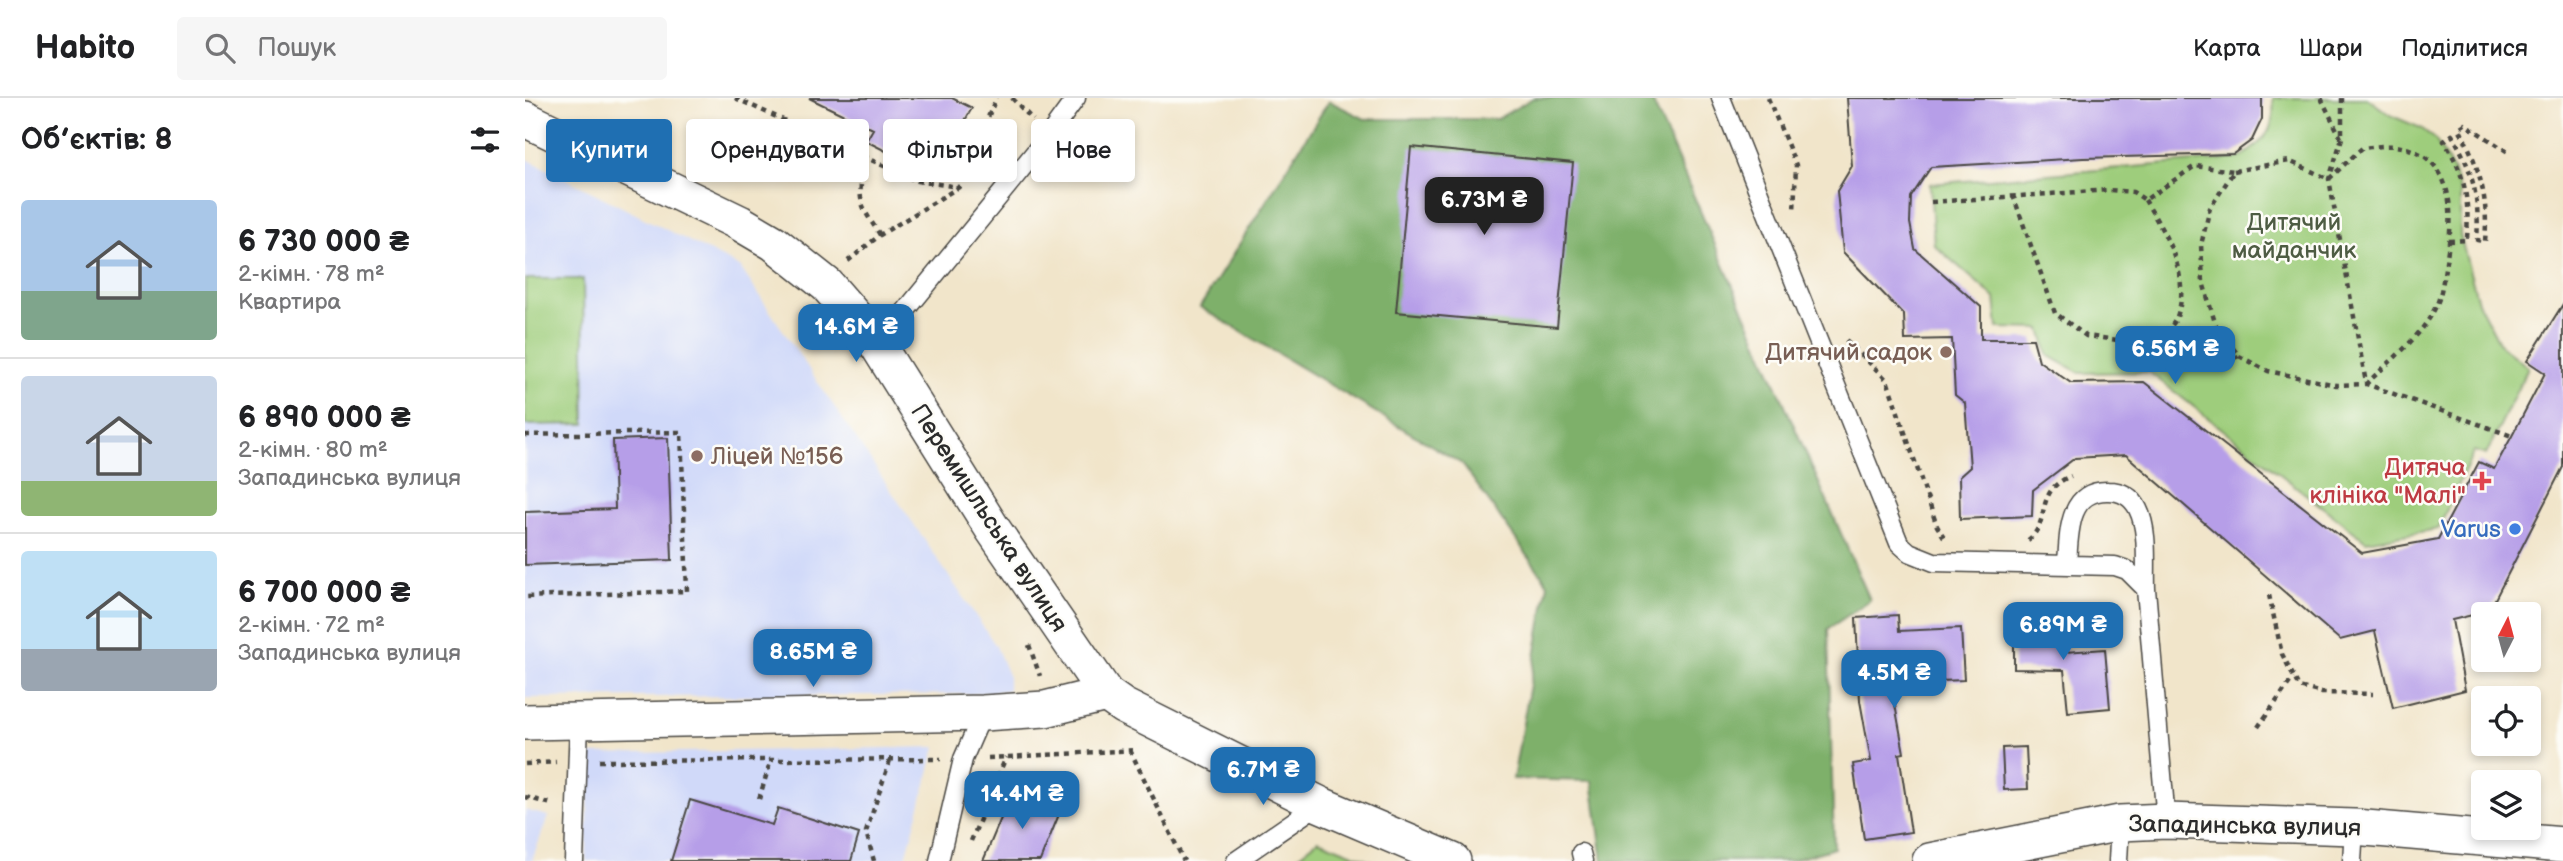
<!DOCTYPE html>
<html lang="uk">
<head>
<meta charset="utf-8">
<style>
  body { margin:0; font-family:"Balsamiq Sans",sans-serif; background:#f6f6f6; color:#202124; height:100vh; display:flex; flex-direction:column; font-size:26px; white-space:nowrap }
  * { box-sizing:border-box; margin:0 }
  p { font-size:23px; color:#757577 }
  .icon { flex:none; width:38px; height:38px; fill:none; stroke:currentColor; stroke-width:2; stroke-linecap:round; stroke-linejoin:round }
  .map { position:relative; flex:1; overflow:hidden }
  .drawer { display:flex; flex-direction:column; background:#fff; width:525px }
  .drawer>* { flex:none }
  .top-card { position:absolute; left:21px; top:21px; width:665px; height:63px; display:flex; gap:14px }
  .needle { width:46px; rotate:6deg }
  .controls { position:absolute; left:1946px; top:504px; display:grid; gap:14px }
  .controls a { display:grid; place-items:center; width:70px; height:70px; border-radius:7px; background:#fff; box-shadow:0 4px 10px #0003; font-size:35px }
  .price { position:absolute; translate:-50% -60px; padding:0 16px; border-radius:14px; background:#1f6fb2; color:#fff; font-size:23px; line-height:46px; filter:drop-shadow(0 2px 4px #0008) }
  .price::after { content:''; position:absolute; left:50%; top:42px; width:21px; height:16px; margin-left:-10px; background:inherit; clip-path:polygon(0 0,100% 0,50% 100%) }
  .price.active { background:#222; color:#fff }
  ul { padding:0; list-style:none }
  li { display:flex; align-items:center; gap:21px; height:175px; padding:0 21px }
  li+li { border-top:2px solid #e0e0e0 }
  li span { display:grid; place-items:center; flex:none; width:196px; height:140px; border-radius:7px; color:#555 }
  li>.icon { margin-inline-start:auto }
  span .icon { width:84px; height:84px; fill:#fffc; stroke-width:1 }
  li b { font-size:30px }
  h2 { display:flex; justify-content:space-between; align-items:center; height:84px; padding:0 21px; font-size:30px }
  .tag { padding:0 24px; border-radius:7px; background:#fff; box-shadow:0 4px 10px #0003; font-size:24px; line-height:63px }
  .tag.active { background:#1f6fb2; color:#fff }
  header { display:flex; align-items:center; gap:42px; box-sizing:border-box; height:98px; padding:0 35px; background:#fff; border-bottom:2px solid #e0e0e0 }
  header strong { font-size:33px }
  nav { display:flex; gap:38px; margin-inline-start:auto; font-size:24px }
  .search { width:490px; height:63px; background:#f6f6f6; display:flex; align-items:center; gap:18px; box-sizing:border-box; padding:0 24px; border-radius:7px; color:#757577; font-size:26px }
  main { display:flex; flex:1; min-height:0 }
  .map>svg:first-child { display:block }
</style>
</head>
<body>
<header>
<strong>Habito</strong>
<div class="search"><svg class="icon" aria-label="search" viewBox="0 0 24 24"><circle cx="10" cy="10" r="6"/><path d="M15 15l6 6"/></svg>Пошук</div>
<nav><a>Карта</a><a>Шари</a><a>Поділитися</a></nav>
</header>
<main>
<section class="drawer">
<h2>Об’єктів: 8<svg class="icon" aria-label="filters" viewBox="0 0 24 24"><path d="M4 7h16M4 17h16"/><circle cx="9" cy="7" r="2"/><circle cx="15" cy="17" r="2"/></svg></h2>
<ul>
<li><span style="background:linear-gradient(#a9c7e8 65%,#7fa58c 0)"><svg class="icon" aria-label="home" viewBox="0 0 24 24"><path d="M3 11l9-7 9 7M6 9v11h12V9"/></svg></span><div><b>6 730 000 ₴</b><p>2-кімн. · 78 m²</p><p>Квартира</p></div></li>
<li><span style="background:linear-gradient(#c9d6e8 75%,#8fb573 0)"><svg class="icon" aria-label="home" viewBox="0 0 24 24"><path d="M3 11l9-7 9 7M6 9v11h12V9"/></svg></span><div><b>6 890 000 ₴</b><p>2-кімн. · 80 m²</p><p>Западинська вулиця</p></div></li>
<li><span style="background:linear-gradient(#bfe0f5 70%,#9aa5b1 0)"><svg class="icon" aria-label="home" viewBox="0 0 24 24"><path d="M3 11l9-7 9 7M6 9v11h12V9"/></svg></span><div><b>6 700 000 ₴</b><p>2-кімн. · 72 m²</p><p>Западинська вулиця</p></div></li>
</ul>
</section>
<div class="map">
<svg width="2038" height="763" viewBox="0 0 2038 763">
  <rect width="100%" height="100%" fill="#fdfcf7"/>
  <filter id="ink" filterUnits="userSpaceOnUse"><feTurbulence type="fractalNoise" baseFrequency=".0143" numOctaves="2"/><feDisplacementMap in="SourceGraphic" scale="14" xChannelSelector="R" yChannelSelector="G"/><feConvolveMatrix kernelMatrix="1 2 1 2 8 2 1 2 1" color-interpolation-filters="sRGB"/></filter>
  <filter id="wash" filterUnits="userSpaceOnUse"><feTurbulence type="fractalNoise" baseFrequency=".00686" numOctaves="4" result="noise"/><feDisplacementMap in="SourceGraphic" scale="28" xChannelSelector="R" yChannelSelector="G"/><feGaussianBlur stdDeviation="1.57" result="paint"/><feColorMatrix in="noise" values="0 0 0 0 0 0 0 0 0 0 0 0 0 0 0 0 0 1.4 0 .05"/><feComposite in="paint" operator="in"/></filter>
  <g filter="url(#wash)">
    <rect width="100%" height="100%" fill="#f1e5ca"/>
    <path fill="#d0d9f9" d="M0,60L215,169L471,548L483,577V592L449,596L0,600Z
      M411,649L380,763H61L65,656Z
      M0,712L23,718L7,763H0Z"/>
    <path fill="#9ecd7b" stroke="#647c53" stroke-width="2" d="M1748,0H1842L1867,18L1896,30L1910,41L1928,72L1935,94V137L1953,204L1976,248L2003,269L1961,357L1949,353L1913,431L1841,443L1624,274L1555,275L1523,257L1516,231L1473,230L1470,200L1409,147L1405,86L1715,60C1740,42 1751,33 1748,0Z
      M0,181H58L60,326L0,327Z
      M793,742L846,763H767Z"/>
    <path fill="#7eb06b" stroke="#546e4b" stroke-width="2" d="M1008,0H1126L1345,502L1303,531L1309,750L1265,763H1078L1067,683L988,681L1023,486L937,366L675,209L804,3L840,21H972Z"/>
    <g id="blocks">
      <path fill="#b69ee8" d="M284,0H427L447,10L438,26L453,34L434,72L407,59L400,73L341,43L348,31Z
        M1322,0H1737V21L1727,42L1708,56L1558,60L1406,69L1386,99L1385,125L1390,151L1456,209V241H1508L1514,263L1546,285L1619,284L1837,455L1913,441L1954,364L1969,371L1987,338L2020,275L2002,263L2038,206V369L1964,513L1927,522L1940,592L1868,610L1850,533L1815,542L1601,357L1550,360L1508,392L1507,418L1435,421L1434,379L1445,369L1440,305L1430,297L1427,241L1380,242L1379,217L1318,154L1312,93L1327,68Z
        M886,49L1048,65L1032,229L871,214Z
        M143,340L147,462L0,467V414L90,411L88,342Z
        M1373,517L1374,533L1436,530L1439,582L1366,585L1379,655L1374,656L1386,734L1339,741L1328,666L1346,663L1335,603L1331,520Z
        M1489,521H1541V554L1580,551L1585,610L1543,614L1539,572L1489,571Z
        M1501,649L1503,691L1479,692L1477,650Z
        M487,694L535,714L515,763H458Z
        M165,702L247,727L253,710L334,736L326,763H146Z"/>
    </g>
  </g>
  <g filter="url(#ink)">
    <use href="#blocks" fill-opacity="0" stroke="#494743" stroke-width="2"/>
    <g fill="none" stroke-linecap="round" stroke-linejoin="round">
      <defs>
        <path id="service" d="M1196,0L1374,445L1384,454L1409,464L1590,468L1602,472L1621,491L1641,723
          M348,240L369,227L524,37L551,0
          M1542,467C1544,437 1542,392 1583,393C1597,393 1607,399 1613,411C1624,433 1620,466 1621,491
          M1056,755L1058,763
          M49,763L54,624
          M414,763L438,661L458,615
          M711,763L794,706
          M1593,763L1595,725
          M1827,763L1829,729"/>
        <path id="minor" d="M0,21L215,125L249,145L302,187L348,240L467,430L581,596L598,608L794,706L928,763
          M0,624L458,615L520,611L581,596
          M1405,763L1595,725L1641,723L1829,729L2038,747"/>
      </defs>
      <use href="#service" stroke="#494743" stroke-width="21"/>
      <use href="#minor" stroke="#494743" stroke-width="38"/>
      <path stroke="#494743" stroke-width="4.5" stroke-dasharray="5 5" stroke-linecap="butt" d="M210,0L392,83L434,89
        M487,0L508,22
        M1243,0L1271,67L1269,114
        M1796,0L1816,40
        M1817,0V40L1804,81L1841,285
        M1709,73L1764,63L1804,81L1837,50C1848,49 1859,47 1870,48C1928,55 1930,113 1922,158C1919,173 1918,192 1912,206C1898,238 1866,262 1841,286
        M336,87C333,108 344,119 355,137
        M1620,102C1640,136 1668,180 1651,221C1648,228 1638,235 1633,241
        M1406,104L1584,92L1608,94L1620,102L1670,68L1709,73L1685,110L1676,147L1678,184L1691,228L1714,258L1688,268L1633,241L1608,244L1561,238L1530,215L1489,100
        M1924,143L1942,142C1944,100 1941,78 1919,43L1927,37C1948,72 1955,101 1952,142L1960,143C1964,99 1954,68 1934,30L1940,26L1986,56
        M323,163L355,137L434,89L471,0
        M1321,242L1362,282L1412,428L1419,439
        M1714,258L1743,273L1811,287L1841,286L1987,338
        M0,337L156,334L162,493L0,499
        M1503,442C1527,424 1508,393 1546,378
        M1744,497L1757,556L1774,589L1797,595L1848,596
        M504,547L515,578
        M1733,629L1768,580
        M605,652L659,763
        M463,660L611,652
        M74,663L416,661
        M0,666L31,664
        M0,699L27,706
        M234,701L246,662
        M446,743L481,659
        M349,763L341,734L365,662"/>
      <use href="#service" stroke="#fff" stroke-width="18"/>
      <use href="#minor" stroke="#fff" stroke-width="35"/>
    </g>
  </g>
  <g fill="#8d6e63" stroke="#fdfcf7" stroke-width="2.5">
    <circle cx="1421" cy="254" r="7"/>
    <circle cx="172" cy="358" r="7"/>
  </g>
  <path fill="#e0444e" stroke="#fdfcf7" stroke-width="2.5" d="M1953.5 372.5h7v7h7v7h-7v7h-7v-7h-7v-7h7z"/>
  <circle fill="#3f7fe0" stroke="#fdfcf7" stroke-width="2.5" cx="1990" cy="431" r="7"/>
  <g text-anchor="middle" dominant-baseline="central" stroke-width="5" stroke-linejoin="round" paint-order="stroke">
    <g font-size="24" fill="#4e5c43" stroke="#fdfcf7">
      <text x="1769" y="124">Дитячий<tspan x="1769" dy="28">майданчик</tspan></text>
    </g>
    <g font-size="24" fill="#785e54" stroke="#fdfcf7" text-anchor="end">
      <text x="1407" y="254">Дитячий садок</text>
      <text x="186" y="358" text-anchor="start">Ліцей №156</text>
    </g>
    <g font-size="24" fill="#be3a42" stroke="#fdfcf7" text-anchor="end">
      <text x="1941" y="369">Дитяча<tspan x="1941" dy="28">клініка "Малі"</tspan></text>
    </g>
    <g font-size="24" fill="#2b2b2b" stroke="#fdfcf7">
      <text transform="translate(464 420) rotate(57)">Перемишльська вулиця</text>
      <text transform="translate(1720 728) rotate(1)">Западинська вулиця</text>
    </g>
    <g font-size="24" fill="#366cbe" stroke="#fdfcf7" text-anchor="end">
      <text x="1976" y="431">Varus</text>
    </g>
  </g>
</svg>
<div class="controls">
<a><svg class="needle" viewBox="-14 -14 28 28"><path d="M0-13l5 13h-10z" fill="#e53935"/><path d="M0 13l5-13h-10z" fill="#757577"/></svg></a>
<a><svg class="icon" aria-label="locate" viewBox="0 0 24 24"><circle cx="12" cy="12" r="6"/><path d="M12 2v4M12 18v4M2 12h4M18 12h4"/></svg></a>
<a><svg class="icon" aria-label="layers" viewBox="0 0 24 24"><path d="M12 4l9 5-9 5-9-5zM3 14l9 5 9-5"/></svg></a>
</div>
<b class="price active" style="left:959px;top:139px">6.73M ₴</b>
<b class="price" style="left:331px;top:266px">14.6M ₴</b>
<b class="price" style="left:1650px;top:288px">6.56M ₴</b>
<b class="price" style="left:1538px;top:564px">6.89M ₴</b>
<b class="price" style="left:288px;top:591px">8.65M ₴</b>
<b class="price" style="left:1369px;top:612px">4.5M ₴</b>
<b class="price" style="left:738px;top:709px">6.7M ₴</b>
<b class="price" style="left:497px;top:733px">14.4M ₴</b>
<div class="top-card">
<a class="tag active">Купити</a>
<a class="tag">Орендувати</a>
<a class="tag">Фільтри</a>
<a class="tag">Нове</a>
</div>
</div>
</main>
</body>
</html>
